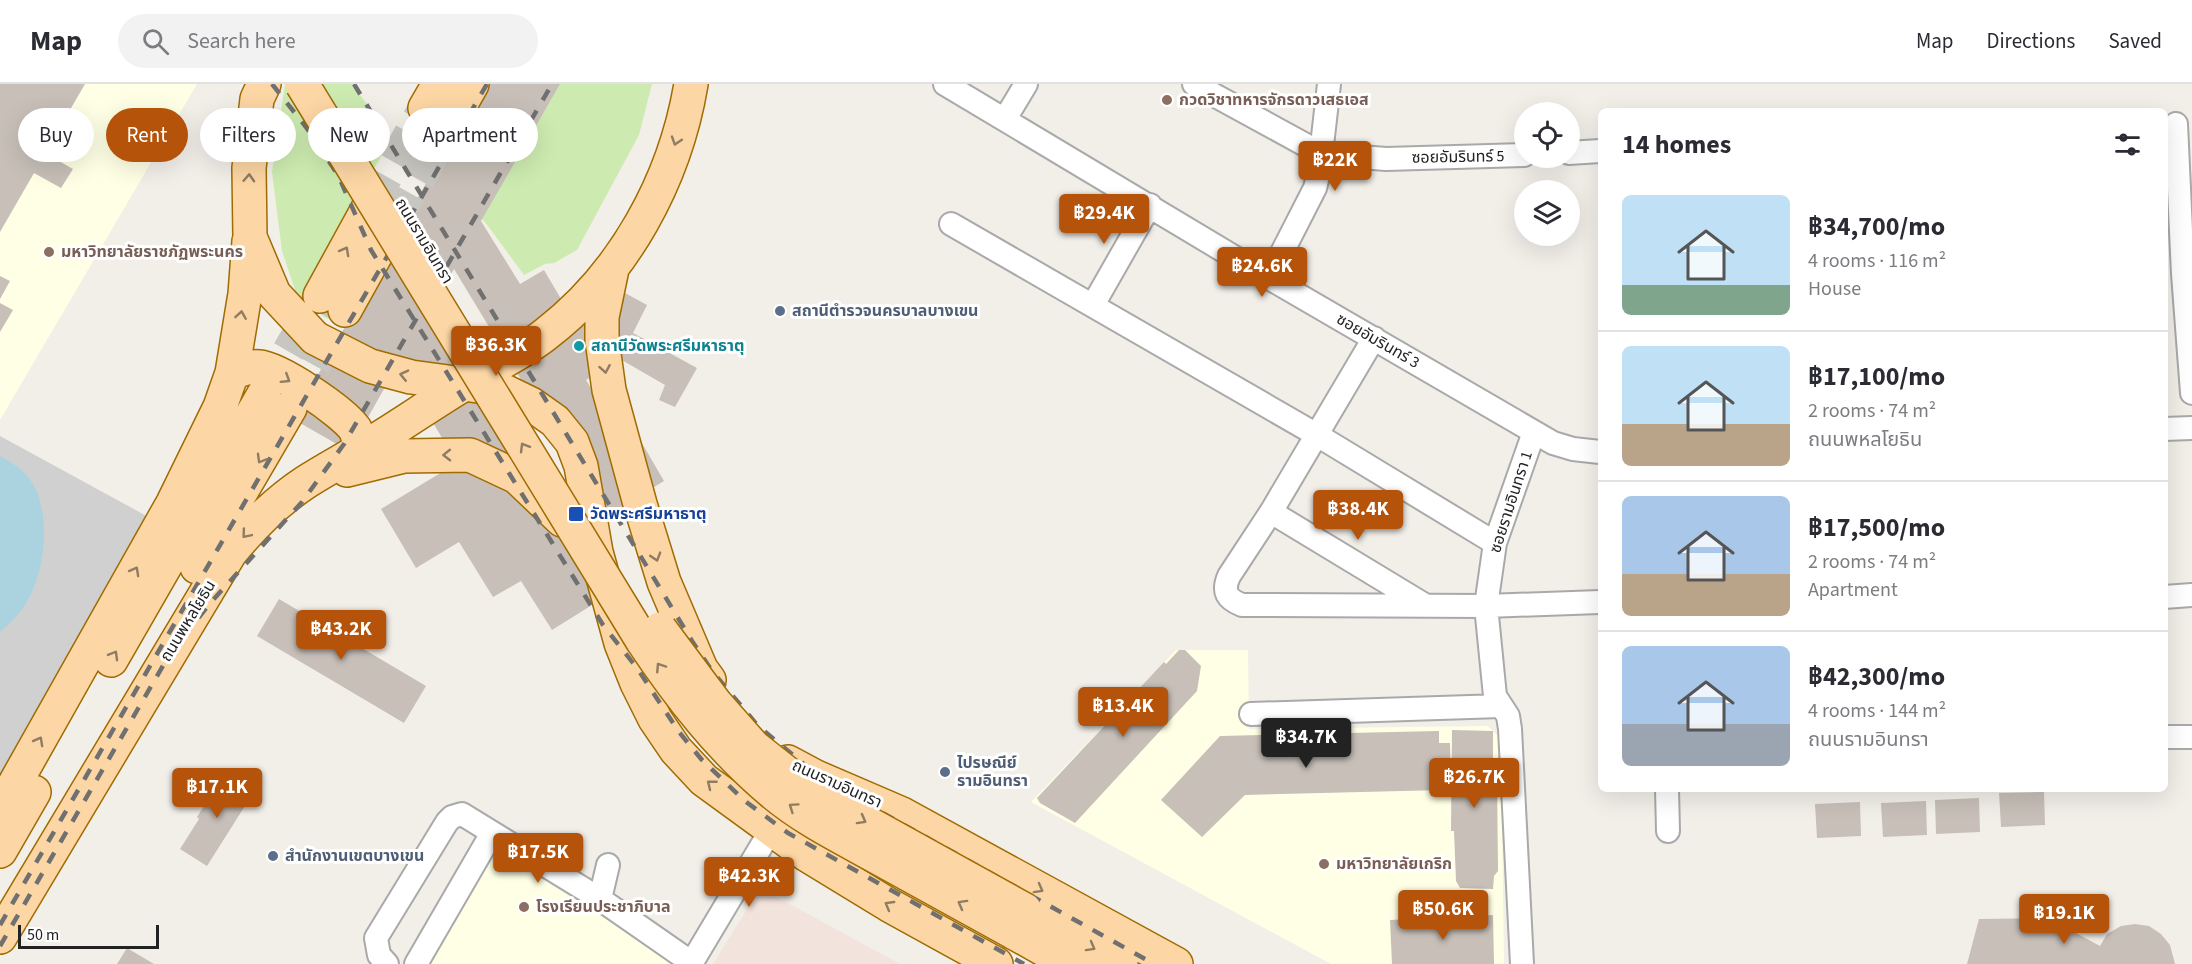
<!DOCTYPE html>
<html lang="en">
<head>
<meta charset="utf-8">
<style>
  body { margin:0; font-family:"Source Sans 3","Noto Sans Thai",sans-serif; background:#f2f2f3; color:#2b2b33; height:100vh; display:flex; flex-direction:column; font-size:22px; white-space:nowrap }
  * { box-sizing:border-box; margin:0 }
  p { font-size:20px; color:#7c7c81 }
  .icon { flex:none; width:33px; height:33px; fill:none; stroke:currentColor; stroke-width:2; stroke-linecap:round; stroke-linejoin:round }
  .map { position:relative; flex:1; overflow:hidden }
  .drawer { position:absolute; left:1598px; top:24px; width:570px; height:684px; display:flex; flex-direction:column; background:#fff; border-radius:9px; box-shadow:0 6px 24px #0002 }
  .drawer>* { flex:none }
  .hud { position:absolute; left:18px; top:24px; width:570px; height:54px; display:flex; gap:12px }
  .buttons { position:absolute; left:1514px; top:18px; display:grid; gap:12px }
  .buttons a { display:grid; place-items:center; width:66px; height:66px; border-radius:50%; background:#fff; box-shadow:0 6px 24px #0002; font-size:30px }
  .scale { position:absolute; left:18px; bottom:15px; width:141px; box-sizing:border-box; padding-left:6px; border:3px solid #222; border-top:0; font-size:16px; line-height:21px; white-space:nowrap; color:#222; -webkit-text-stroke:4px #fff; paint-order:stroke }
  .price { position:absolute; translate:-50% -51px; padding:0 14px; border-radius:6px; background:#b45309; color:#fff; font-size:20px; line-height:39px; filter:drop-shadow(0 2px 3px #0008) }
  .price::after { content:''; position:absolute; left:50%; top:36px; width:18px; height:14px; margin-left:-9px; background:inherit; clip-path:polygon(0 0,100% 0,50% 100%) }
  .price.on { background:#222; color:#fff }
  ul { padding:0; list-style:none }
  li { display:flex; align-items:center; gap:18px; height:150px; padding:0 24px }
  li+li { border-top:2px solid #e1e1e2 }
  li span { display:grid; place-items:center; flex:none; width:168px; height:120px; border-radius:9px; color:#555 }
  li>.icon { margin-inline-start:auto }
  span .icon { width:72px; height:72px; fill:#fffc; stroke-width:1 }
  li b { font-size:26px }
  h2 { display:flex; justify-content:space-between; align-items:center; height:72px; padding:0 24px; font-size:26px }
  .chip { padding:0 21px; border-radius:27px; background:#fff; box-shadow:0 6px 24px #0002; font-size:21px; line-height:54px }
  .chip.on { background:#b45309; color:#fff }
  header { display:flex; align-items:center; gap:36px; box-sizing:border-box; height:84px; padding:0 30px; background:#fff; border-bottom:2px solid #e1e1e2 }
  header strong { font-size:28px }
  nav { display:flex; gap:33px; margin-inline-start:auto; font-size:21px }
  .search { width:420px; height:54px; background:#f2f2f3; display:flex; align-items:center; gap:15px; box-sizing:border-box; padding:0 21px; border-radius:33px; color:#7c7c81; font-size:22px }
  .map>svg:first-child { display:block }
</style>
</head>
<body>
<header>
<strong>Map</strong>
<div class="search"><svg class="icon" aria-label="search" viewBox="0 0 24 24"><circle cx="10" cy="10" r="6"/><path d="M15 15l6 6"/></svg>Search here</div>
<nav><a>Map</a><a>Directions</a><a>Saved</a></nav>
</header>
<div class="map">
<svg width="2192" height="880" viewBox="0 0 2192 880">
  <rect width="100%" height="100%" fill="#f2efe9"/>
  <path fill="#ffffe5" d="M0,0H197L0,336Z
    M1176,566H1248L1249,645L1488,642L1501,655L1504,880H1331L1031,718Z
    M497,767L678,880H425Z"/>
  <path fill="#d0d0d0" d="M0,352L152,435L0,703Z"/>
  <path fill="#f3e3dd" d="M760,804L900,880H713Z"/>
  <path fill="#cdebb0" d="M285,0H352L392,54L305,202L390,263L324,233L297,212L282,167L272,88Z
    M478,0H652L639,51L577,166L554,179L545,180L524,191L491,146L435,76Z"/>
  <path fill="#aad3df" d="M0,372C10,378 22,384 29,394C53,427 46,488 25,521C18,532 9,540 0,548Z"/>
  <path fill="#c7bfb8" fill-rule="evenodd" d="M0,0H85L45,69L73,85L61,104L34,89L0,148Z
    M482,0H560L481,137L520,200L544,186L564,220L612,202L647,221L633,249L697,284L675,323L659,316L665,301L620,275L586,296L601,320L622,325L664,397L565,457L600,516L552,546L521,497L493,513L459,458L416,484L381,425L457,379L398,280L349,367L293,335ZM454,185L595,418L558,440L429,228Z
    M0,192L10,197L0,215Z
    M0,219L13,226L0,248Z
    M279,515L426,602L404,639L257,552Z
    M1179,566H1185L1201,582L1197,607L1075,739L1040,719L1037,714L1164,578L1166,580Z
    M1452,646L1493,647V683L1497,691L1498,787L1494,792L1493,805L1460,804L1456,797L1454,747H1451Z
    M1439,647V659H1450L1451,695L1443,694V706L1245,711L1202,753L1161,716L1220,652Z
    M228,689L255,706L207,782L180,765L199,735L197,733L206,719L208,721Z
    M2044,708L2045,741L2001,743L1999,709Z
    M1979,714L1980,748L1936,750L1935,716Z
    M1926,717L1927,751L1883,753L1881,719Z
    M1860,718L1861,752L1817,754L1815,720Z
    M1493,831L1494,880H1392L1390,836Z
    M2048,834L2100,862L2107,850L2121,842L2135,840L2149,842L2161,850L2170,861L2175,880H1967L1979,835Z
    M127,864L154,880H117Z"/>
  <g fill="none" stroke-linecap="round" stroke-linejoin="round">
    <path stroke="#c8c6c1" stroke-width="33" stroke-dasharray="33 16" stroke-linecap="butt" d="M370,121L425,24
      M394,138L451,37
      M264,310L317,218
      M290,324L345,226"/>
    <defs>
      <path id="street" d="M945,0L1269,194L1553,359L1573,365L1600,368
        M1194,0L1322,70L1386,75L1524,71
        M1005,35L1026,0
        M2176,40L2183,190L2192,309
        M1569,69L1600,67
        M951,140L1317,351L1495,459
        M1269,194L1315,104L1319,88L1329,0
        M1093,221L1150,121
        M1374,254L1271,428L1229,492C1222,508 1227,515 1242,521L1486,522L1600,518
        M2164,345L2192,344
        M1271,428L1423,520
        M2164,513L2192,511
        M1251,630L1501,622
        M2164,653H2192
        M1667,705L1668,747
        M608,781L600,815L692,879
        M387,880L379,871L376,854L447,738L452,733L462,730L600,815
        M416,880L492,749
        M691,880L771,746
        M1522,880L1510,645L1508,632L1495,612L1486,522L1495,459L1534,348"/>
      <path id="primary" d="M264,0L257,15L249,84L250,153L274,210L315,254L370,282L411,293L500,305L531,320L555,337L572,358L581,382L596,468L621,559L637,599L655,635L676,666L704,696L807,771L889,821L996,880
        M425,24L439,0
        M451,37L472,0
        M612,185L602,233V256L609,306L640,420L664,498L701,585L709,596
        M320,212L370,121
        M345,226L394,138
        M232,289C240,286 250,282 259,283C280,285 342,327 355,345C357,349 358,354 360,358L355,369
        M347,386L404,372L470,371L517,393L562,436
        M197,483L290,324
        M111,576L264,310
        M788,678L816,693L902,730L1176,880
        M0,726L173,419L220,323L232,289L245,210L249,157
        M0,767L34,708
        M1025,826L1121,880
        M1013,848L1070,880
        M0,853L230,469C252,442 277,417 306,398C328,384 351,372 373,358C403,340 431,320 461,302C489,284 520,271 546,250C624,190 675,96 691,0"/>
    </defs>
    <use href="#street" stroke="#a9a9a9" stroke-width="26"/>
    <use href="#primary" stroke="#a06b00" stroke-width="36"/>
    <use href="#street" stroke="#fff" stroke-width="22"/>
    <use href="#primary" stroke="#fcd6a4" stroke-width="33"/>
    <path stroke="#707070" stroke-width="4.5" stroke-dasharray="12 12" stroke-linecap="butt" d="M272,0L306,43L338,91L371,166L603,541L637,584L679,648L702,676L745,717L788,749L817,765L1024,880
      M354,0L692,557L712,587L758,642L805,681L879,727L1154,880
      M0,841L487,0
      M0,862L171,568L212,517L302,418L344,360L552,0"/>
    <defs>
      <path id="primary-bridge" d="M302,0L642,556C680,613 720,664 772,708C804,735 841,753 877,773C923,798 968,823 1013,848
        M660,545L716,620L754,663L788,690L826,716L1025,826"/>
    </defs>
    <use href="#primary-bridge" stroke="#a06b00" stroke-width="36" stroke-linecap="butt"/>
    <use href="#primary-bridge" stroke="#fcd6a4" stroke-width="33"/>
  </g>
  <defs><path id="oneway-chevron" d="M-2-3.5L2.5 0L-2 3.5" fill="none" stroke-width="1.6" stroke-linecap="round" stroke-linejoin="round" transform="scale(1.5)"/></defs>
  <g stroke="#8f7c63">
    <use href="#oneway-chevron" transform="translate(676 57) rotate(108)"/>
    <use href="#oneway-chevron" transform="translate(249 94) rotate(-87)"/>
    <use href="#oneway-chevron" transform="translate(345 167) rotate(-61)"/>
    <use href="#oneway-chevron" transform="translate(241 231) rotate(-81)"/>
    <use href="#oneway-chevron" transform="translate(605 285) rotate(80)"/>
    <use href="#oneway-chevron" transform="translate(404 291) rotate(-167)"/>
    <use href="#oneway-chevron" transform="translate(286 295) rotate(32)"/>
    <use href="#oneway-chevron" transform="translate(524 363) rotate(-121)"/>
    <use href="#oneway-chevron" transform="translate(447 371) rotate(179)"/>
    <use href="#oneway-chevron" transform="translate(261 375) rotate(120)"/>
    <use href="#oneway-chevron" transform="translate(246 450) rotate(130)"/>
    <use href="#oneway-chevron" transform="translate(656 473) rotate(73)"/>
    <use href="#oneway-chevron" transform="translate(135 487) rotate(-61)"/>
    <use href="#oneway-chevron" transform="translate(114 571) rotate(-60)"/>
    <use href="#oneway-chevron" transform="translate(660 583) rotate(-123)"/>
    <use href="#oneway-chevron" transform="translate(39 657) rotate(-61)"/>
    <use href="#oneway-chevron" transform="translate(711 700) rotate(-141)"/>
    <use href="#oneway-chevron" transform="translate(793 723) rotate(-145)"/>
    <use href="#oneway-chevron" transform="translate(862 736) rotate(29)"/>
    <use href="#oneway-chevron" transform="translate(1039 805) rotate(29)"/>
    <use href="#oneway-chevron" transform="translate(962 820) rotate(-151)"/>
    <use href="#oneway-chevron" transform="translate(889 821) rotate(-150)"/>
    <use href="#oneway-chevron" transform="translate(1091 863) rotate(29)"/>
  </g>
  <g fill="#8d6e63" stroke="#fff" stroke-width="2">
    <circle cx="1167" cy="16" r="6"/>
    <circle cx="49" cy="168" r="6"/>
    <circle cx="1324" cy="780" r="6"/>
    <circle cx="524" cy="823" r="6"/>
  </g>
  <g fill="#5c6f8a" stroke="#fff" stroke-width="2">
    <circle cx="780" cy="227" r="6"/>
    <circle cx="945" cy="688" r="6"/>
    <circle cx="273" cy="772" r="6"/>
  </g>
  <circle fill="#0f9aa8" stroke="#fff" stroke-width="2" cx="579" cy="262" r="6"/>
  <rect fill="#1a4fb4" stroke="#fff" stroke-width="2" x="568" y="422" width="16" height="16" rx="3"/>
  <g text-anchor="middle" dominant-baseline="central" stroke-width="6" stroke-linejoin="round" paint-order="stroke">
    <g font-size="16" font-weight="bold" fill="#785e54" stroke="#fff" text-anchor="start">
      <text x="1179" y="16">กวดวิชาทหารจักรดาวเสธเอส</text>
      <text x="61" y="168">มหาวิทยาลัยราชภัฏพระนคร</text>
      <text x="1336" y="780">มหาวิทยาลัยเกริก</text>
      <text x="536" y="823">โรงเรียนประชาภิบาล</text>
    </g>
    <g font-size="16" fill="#222" stroke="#fff">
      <text transform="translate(1458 73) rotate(-1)">ซอยอัมรินทร์ 5</text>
      <text transform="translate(424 157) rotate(59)">ถนนรามอินทรา</text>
      <text transform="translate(1378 257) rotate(30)">ซอยอัมรินทร์ 3</text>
      <text transform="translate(1511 418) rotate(-72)">ซอยรามอินทรา 1</text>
      <text transform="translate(188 537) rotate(-59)">ถนนพหลโยธิน</text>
      <text transform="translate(837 700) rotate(24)">ถนนรามอินทรา</text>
    </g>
    <g font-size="16" font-weight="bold" fill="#4e5e75" stroke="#fff" text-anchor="start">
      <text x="792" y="227">สถานีตำรวจนครบาลบางเขน</text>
      <text x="957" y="679">ไปรษณีย์<tspan x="957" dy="18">รามอินทรา</tspan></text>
      <text x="285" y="772">สำนักงานเขตบางเขน</text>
    </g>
    <g font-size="16" font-weight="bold" fill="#0d838f" stroke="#fff" text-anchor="start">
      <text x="591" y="262">สถานีวัดพระศรีมหาธาตุ</text>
    </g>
    <g font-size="16" font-weight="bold" fill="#164399" stroke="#fff" text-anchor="start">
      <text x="590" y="430">วัดพระศรีมหาธาตุ</text>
    </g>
  </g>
</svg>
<div class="buttons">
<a><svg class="icon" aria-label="locate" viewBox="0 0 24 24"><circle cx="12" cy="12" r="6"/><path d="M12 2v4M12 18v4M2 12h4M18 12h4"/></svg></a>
<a><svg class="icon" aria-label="layers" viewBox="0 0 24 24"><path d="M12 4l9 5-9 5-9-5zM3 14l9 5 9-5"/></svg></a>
</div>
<div class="scale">50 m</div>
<b class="price" style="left:1335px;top:108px">฿22K</b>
<b class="price" style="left:1104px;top:161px">฿29.4K</b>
<b class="price" style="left:1262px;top:214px">฿24.6K</b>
<b class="price" style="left:496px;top:293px">฿36.3K</b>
<b class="price" style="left:1358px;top:457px">฿38.4K</b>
<b class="price" style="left:341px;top:577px">฿43.2K</b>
<b class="price" style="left:1123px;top:654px">฿13.4K</b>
<b class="price on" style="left:1306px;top:685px">฿34.7K</b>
<b class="price" style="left:1474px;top:725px">฿26.7K</b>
<b class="price" style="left:217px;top:735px">฿17.1K</b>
<b class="price" style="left:538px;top:800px">฿17.5K</b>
<b class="price" style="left:749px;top:824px">฿42.3K</b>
<b class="price" style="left:1443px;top:857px">฿50.6K</b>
<b class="price" style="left:2064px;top:861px">฿19.1K</b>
<div class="hud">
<a class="chip">Buy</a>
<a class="chip on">Rent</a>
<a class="chip">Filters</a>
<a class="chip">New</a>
<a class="chip">Apartment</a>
</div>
<section class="drawer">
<h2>14 homes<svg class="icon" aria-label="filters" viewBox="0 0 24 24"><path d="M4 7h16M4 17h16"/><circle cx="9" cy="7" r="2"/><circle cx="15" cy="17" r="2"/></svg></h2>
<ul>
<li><span style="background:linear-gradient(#bfe0f5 75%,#7fa58c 0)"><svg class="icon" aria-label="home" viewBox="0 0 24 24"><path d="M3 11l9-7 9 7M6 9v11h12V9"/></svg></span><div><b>฿34,700/mo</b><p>4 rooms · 116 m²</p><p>House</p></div></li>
<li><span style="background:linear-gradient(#bfe0f5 65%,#b9a48a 0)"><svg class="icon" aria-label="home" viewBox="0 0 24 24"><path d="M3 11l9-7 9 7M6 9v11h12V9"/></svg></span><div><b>฿17,100/mo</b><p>2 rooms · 74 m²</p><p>ถนนพหลโยธิน</p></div></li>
<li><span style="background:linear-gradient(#a9c7e8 65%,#b9a48a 0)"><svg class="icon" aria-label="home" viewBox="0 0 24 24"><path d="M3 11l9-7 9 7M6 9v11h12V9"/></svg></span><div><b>฿17,500/mo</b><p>2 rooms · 74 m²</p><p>Apartment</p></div></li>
<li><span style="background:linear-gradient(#a9c7e8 65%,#9aa5b1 0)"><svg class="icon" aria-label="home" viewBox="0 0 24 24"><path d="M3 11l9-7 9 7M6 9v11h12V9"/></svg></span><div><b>฿42,300/mo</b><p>4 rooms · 144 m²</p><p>ถนนรามอินทรา</p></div></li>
</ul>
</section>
</div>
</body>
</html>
